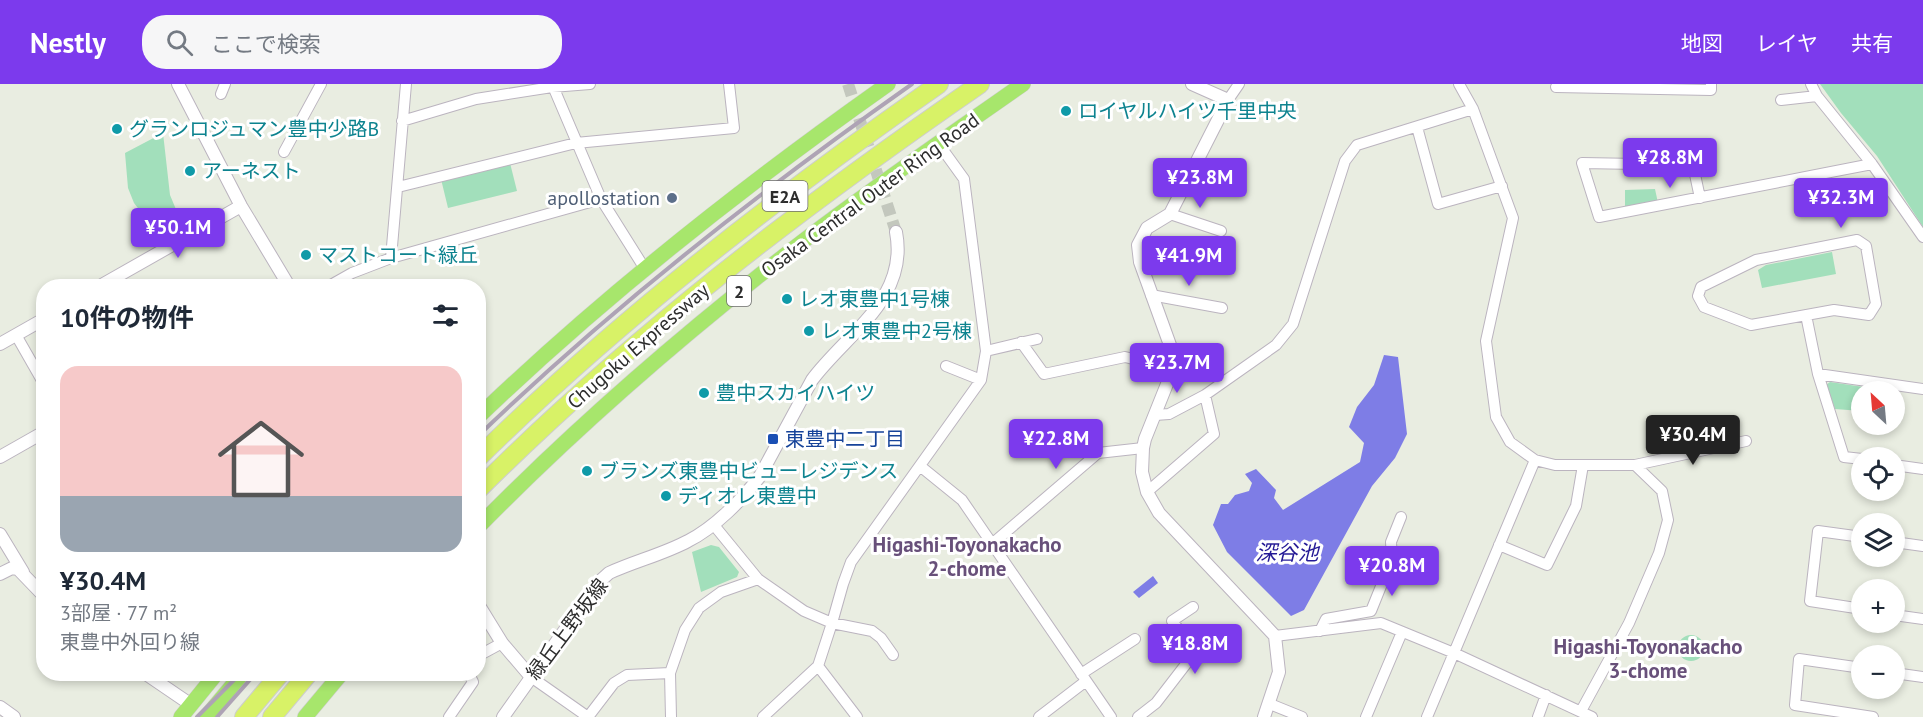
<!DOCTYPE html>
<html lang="ja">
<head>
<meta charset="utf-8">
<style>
  body { margin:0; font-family:"PT Sans","Noto Sans JP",sans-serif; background:#f6f6f7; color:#1f2937; height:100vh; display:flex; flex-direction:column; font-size:22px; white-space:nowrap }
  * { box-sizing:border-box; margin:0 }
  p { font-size:20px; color:#747a83 }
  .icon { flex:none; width:33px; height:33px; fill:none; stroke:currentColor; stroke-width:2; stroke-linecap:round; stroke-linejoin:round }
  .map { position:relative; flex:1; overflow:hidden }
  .panel { position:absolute; left:36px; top:195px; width:450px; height:402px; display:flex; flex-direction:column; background:#fff; border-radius:24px; box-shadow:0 3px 9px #0003 }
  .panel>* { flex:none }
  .needle { width:39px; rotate:334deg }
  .controls { position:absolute; left:1851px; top:297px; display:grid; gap:12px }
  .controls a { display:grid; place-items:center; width:54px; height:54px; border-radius:50%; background:#fff; box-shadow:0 3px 9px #0003; font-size:30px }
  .price { position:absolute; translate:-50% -51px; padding:0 14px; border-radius:6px; background:#7c3aed; color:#fff; font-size:20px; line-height:39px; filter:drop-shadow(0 2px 3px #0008) }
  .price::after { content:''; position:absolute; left:50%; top:36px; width:18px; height:14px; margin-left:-9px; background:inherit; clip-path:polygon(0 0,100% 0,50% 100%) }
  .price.on { background:#222; color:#fff }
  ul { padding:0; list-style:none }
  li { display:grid; align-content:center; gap:12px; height:318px; padding:0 24px }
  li+li { border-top:2px solid #e0e1e3 }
  li span { display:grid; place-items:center; height:186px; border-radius:18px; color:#555 }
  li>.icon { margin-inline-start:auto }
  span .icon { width:108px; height:108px; fill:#fffc; stroke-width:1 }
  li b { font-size:26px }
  h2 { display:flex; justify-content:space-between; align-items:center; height:72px; padding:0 24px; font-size:26px }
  header { display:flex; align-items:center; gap:36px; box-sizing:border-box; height:84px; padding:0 30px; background:#7c3aed; color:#fff }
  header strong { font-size:28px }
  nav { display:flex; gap:33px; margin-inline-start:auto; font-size:21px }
  .search { width:420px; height:54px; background:#f6f6f7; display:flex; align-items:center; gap:15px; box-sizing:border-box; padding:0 21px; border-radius:24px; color:#747a83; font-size:22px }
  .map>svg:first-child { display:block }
</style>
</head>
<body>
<header>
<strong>Nestly</strong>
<div class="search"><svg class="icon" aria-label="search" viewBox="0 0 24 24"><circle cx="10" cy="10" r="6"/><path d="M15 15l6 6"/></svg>ここで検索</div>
<nav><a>地図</a><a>レイヤ</a><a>共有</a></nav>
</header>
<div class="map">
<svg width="1923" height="633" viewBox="0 0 1923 633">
  <rect width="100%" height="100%" fill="#e9ede1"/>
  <path fill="#a2dfbb" d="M1820,0H1923V143L1877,72L1841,29Z
    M163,49L170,111L180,135L158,150L134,119L128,104L125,69Z
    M510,79L517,107L448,124L441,95Z
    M1655,105L1658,119L1625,125V106Z
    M1832,168L1836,190L1762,204L1758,186L1766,181Z
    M1830,298L1877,305V307L1862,308L1861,327L1835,325L1826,301Z
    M711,461L719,463L739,488L737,493L701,508L692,468Z
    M1678 564a13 13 0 1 1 26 0a13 13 0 1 1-26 0Z"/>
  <path fill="#7e7de6" d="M1384,271L1398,273L1407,350L1395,374L1372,402L1304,526L1291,532L1227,468L1213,441L1221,420H1228L1235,411L1249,407L1252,399L1245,390L1256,385L1276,406L1274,414L1283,426L1360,378L1364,359L1349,343L1357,323L1374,301Z
    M1153,492L1158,499L1139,514L1133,508Z"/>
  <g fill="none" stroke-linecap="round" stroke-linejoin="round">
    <path stroke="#c3c7bd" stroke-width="12" stroke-dasharray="12 6" stroke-linecap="butt" d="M848,0L896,148"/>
    <defs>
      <path id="minor" d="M552,0L601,115L645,185
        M1459,0L1473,25L1513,134L1486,257L1496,333L1510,358L1535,376L1555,381H1635L1662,407L1668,436L1659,469L1629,539L1581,627
        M1811,0L1817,12L1872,80L1923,153
        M1556,3L1711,6V0
        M221,10L225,0
        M1228,16L1239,0
        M1781,16L1817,12
        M402,37L476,15L552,3L590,0
        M1417,43L1438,120L1502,102
        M284,68L321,0
        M398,103L576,59L734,44L729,0
        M1700,114L1693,81L1582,79L1599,133L1872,80
        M1170,130L1221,147
        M1857,156L1866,162L1876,220L1869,231L1834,226L1751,241L1704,223L1698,212L1701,203L1756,176Z
        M391,174L406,0
        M329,202L352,189L391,174L601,115
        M1151,211L1222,224
        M1806,231L1818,290
        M16,251L44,300
        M1021,258L1044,290L1125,273L1173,285
        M986,267L1037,255
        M946,282L981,296
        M1155,331L1169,330L1205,311L1276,261L1293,240L1345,77L1357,61L1473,25
        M1862,375L1844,373L1818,290L1923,305
        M1635,381L1746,357
        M1894,381L1923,385
        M920,382L962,416L1111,633
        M1147,408L1214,350L1205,311
        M713,440L758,495L804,527L832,539L872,547L881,554L893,571
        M1862,453L1818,447L1810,517L1862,525
        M1894,458L1923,462
        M993,459L1098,369L1143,364
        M1499,461L1547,481L1576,422L1583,381
        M1894,531L1923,535
        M1320,547L1326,535L1371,527L1392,475L1391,458L1401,433
        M1275,552L1381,539L1454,569L1592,633
        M478,572L502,559
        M818,582L857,633
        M1862,584L1799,575L1795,621L1873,633
        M1894,589L1923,593
        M1081,590L1135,555
        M531,593L588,633
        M1270,620L1302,633
        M449,633L473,598L469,590
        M588,633L614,599L627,591L670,589
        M671,633L670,589L685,546L699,524L721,508L758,495
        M763,633L818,582L832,539L843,500L851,478L981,296L986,267L964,95L938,59
        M1039,633L1086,597
        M1138,633L1156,619L1196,567L1172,537L1193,523
        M1366,633L1402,548
        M1427,633L1535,376
        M1538,633L1546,611"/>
      <path id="tertiary" d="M178,0L241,122L289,202
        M1192,0L1228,16L1170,130L1147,144L1138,161L1140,178L1170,261L1173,285L1145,355L1143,364L1142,388L1147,408L1159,429L1275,552L1279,588L1264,633
        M100,202L241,122
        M0,260L44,235
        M0,373L44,348
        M0,450L23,488
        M0,490L12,484L18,485L44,512
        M478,520L502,559L531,593
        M146,590L190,620
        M0,623L14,633
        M503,633L599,498L609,489C635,477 664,470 688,457C714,444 743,415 760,392L812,296C846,250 909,215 896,148"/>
      <path id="primary" d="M478,333C605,211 745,101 888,0
        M478,443C579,340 688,246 802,158C874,103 949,52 1023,0
        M181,633L216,590
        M206,633L242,590
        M305,633L341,590"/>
      <path id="motorway" d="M478,374C619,235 777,113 939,0
        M478,406C631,253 803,122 980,0
        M244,633L280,590
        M272,633L308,590"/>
    </defs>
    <use href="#minor" stroke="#bbb4bf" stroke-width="12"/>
    <use href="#tertiary" stroke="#bbb4bf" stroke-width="14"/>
    <use href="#primary" stroke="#cdcdcd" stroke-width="16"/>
    <use href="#motorway" stroke="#cdcdcd" stroke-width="20"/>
    <use href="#minor" stroke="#fff" stroke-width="10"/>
    <use href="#tertiary" stroke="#fff" stroke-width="12"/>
    <use href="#primary" stroke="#a7e66c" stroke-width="15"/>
    <use href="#motorway" stroke="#d8f267" stroke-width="18"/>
    <path stroke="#aea3b5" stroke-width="4" d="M478,352C612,223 760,107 912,0
      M197,633L240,590
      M217,633L255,590"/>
  </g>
  <g fill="#0f9aa8" stroke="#fff" stroke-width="2">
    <circle cx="1066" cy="27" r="6"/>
    <circle cx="117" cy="45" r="6"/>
    <circle cx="190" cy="87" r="6"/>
    <circle cx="306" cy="171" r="6"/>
    <circle cx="787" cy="215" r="6"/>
    <circle cx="809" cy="247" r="6"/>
    <circle cx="704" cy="309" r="6"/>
    <circle cx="587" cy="387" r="6"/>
    <circle cx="666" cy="412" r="6"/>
  </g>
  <circle fill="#5c6f8a" stroke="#fff" stroke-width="2" cx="672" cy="114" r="6"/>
  <rect fill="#1a4fb4" stroke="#fff" stroke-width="2" x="767" y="349" width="12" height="12" rx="3"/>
  <g text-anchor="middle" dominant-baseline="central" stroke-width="6" stroke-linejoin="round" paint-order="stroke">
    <g fill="#fff" stroke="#6c6c6c" stroke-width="1.5">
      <rect x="762.5" y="97" width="45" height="30" rx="4.5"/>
      <rect x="727" y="192" width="24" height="30" rx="4.5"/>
    </g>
    <g font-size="18" font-weight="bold" fill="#2d2d2d">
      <text x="785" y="112">E2A</text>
      <text x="739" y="207">2</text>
    </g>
    <g font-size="20" fill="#0d838f" stroke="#fff" text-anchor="start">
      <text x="1078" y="27">ロイヤルハイツ千里中央</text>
      <text x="129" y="45">グランロジュマン豊中少路B</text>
      <text x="202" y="87">アーネスト</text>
      <text x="318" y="171">マストコート緑丘</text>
      <text x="799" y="215">レオ東豊中1号棟</text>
      <text x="821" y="247">レオ東豊中2号棟</text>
      <text x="716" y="309">豊中スカイハイツ</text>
      <text x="599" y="387">ブランズ東豊中ビューレジデンス</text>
      <text x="678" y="412">ディオレ東豊中</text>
    </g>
    <g font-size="20" fill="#2d2d2d" stroke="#fff">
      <text transform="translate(870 111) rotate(-36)">Osaka Central Outer Ring Road</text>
      <text transform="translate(638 262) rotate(-41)">Chugoku Expressway</text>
      <text transform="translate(567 545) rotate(-53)">緑丘上野坂線</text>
    </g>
    <g font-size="20" fill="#4e5e75" stroke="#fff" text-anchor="end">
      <text x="660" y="114">apollostation</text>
    </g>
    <g font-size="20" fill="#164399" stroke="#fff" text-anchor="start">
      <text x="785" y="355">東豊中二丁目</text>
    </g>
    <g font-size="21" font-weight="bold" fill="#68507a" stroke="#fff">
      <text x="967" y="460">Higashi-Toyonakacho<tspan x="967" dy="24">2-chome</tspan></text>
      <text x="1648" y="562">Higashi-Toyonakacho<tspan x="1648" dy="24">3-chome</tspan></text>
    </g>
    <g font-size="21" font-style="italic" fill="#241995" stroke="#fff">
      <text x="1287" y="468">深谷池</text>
    </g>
  </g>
</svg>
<div class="controls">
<a><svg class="needle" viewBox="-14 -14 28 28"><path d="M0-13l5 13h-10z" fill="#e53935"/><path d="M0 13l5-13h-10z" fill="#747a83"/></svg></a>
<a><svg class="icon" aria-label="locate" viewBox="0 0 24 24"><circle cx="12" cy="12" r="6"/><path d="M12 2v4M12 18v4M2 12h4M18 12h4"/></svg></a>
<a><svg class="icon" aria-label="layers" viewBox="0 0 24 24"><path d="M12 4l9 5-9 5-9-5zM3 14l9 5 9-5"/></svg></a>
<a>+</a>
<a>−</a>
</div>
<b class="price" style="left:1670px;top:105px">¥28.8M</b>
<b class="price" style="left:1200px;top:125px">¥23.8M</b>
<b class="price" style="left:1841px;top:145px">¥32.3M</b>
<b class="price" style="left:178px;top:175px">¥50.1M</b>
<b class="price" style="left:1189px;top:203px">¥41.9M</b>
<b class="price" style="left:1177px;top:310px">¥23.7M</b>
<b class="price on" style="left:1693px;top:382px">¥30.4M</b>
<b class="price" style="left:1056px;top:386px">¥22.8M</b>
<b class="price" style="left:1392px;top:513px">¥20.8M</b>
<b class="price" style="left:1195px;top:591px">¥18.8M</b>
<section class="panel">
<h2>10件の物件<svg class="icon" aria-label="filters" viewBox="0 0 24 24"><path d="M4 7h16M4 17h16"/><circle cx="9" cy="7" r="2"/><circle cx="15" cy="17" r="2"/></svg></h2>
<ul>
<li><span style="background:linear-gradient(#f6c9c9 70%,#9aa5b1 0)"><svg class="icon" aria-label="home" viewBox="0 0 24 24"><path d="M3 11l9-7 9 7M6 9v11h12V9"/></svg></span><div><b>¥30.4M</b><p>3部屋 · 77 m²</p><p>東豊中外回り線</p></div></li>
</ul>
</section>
</div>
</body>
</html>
